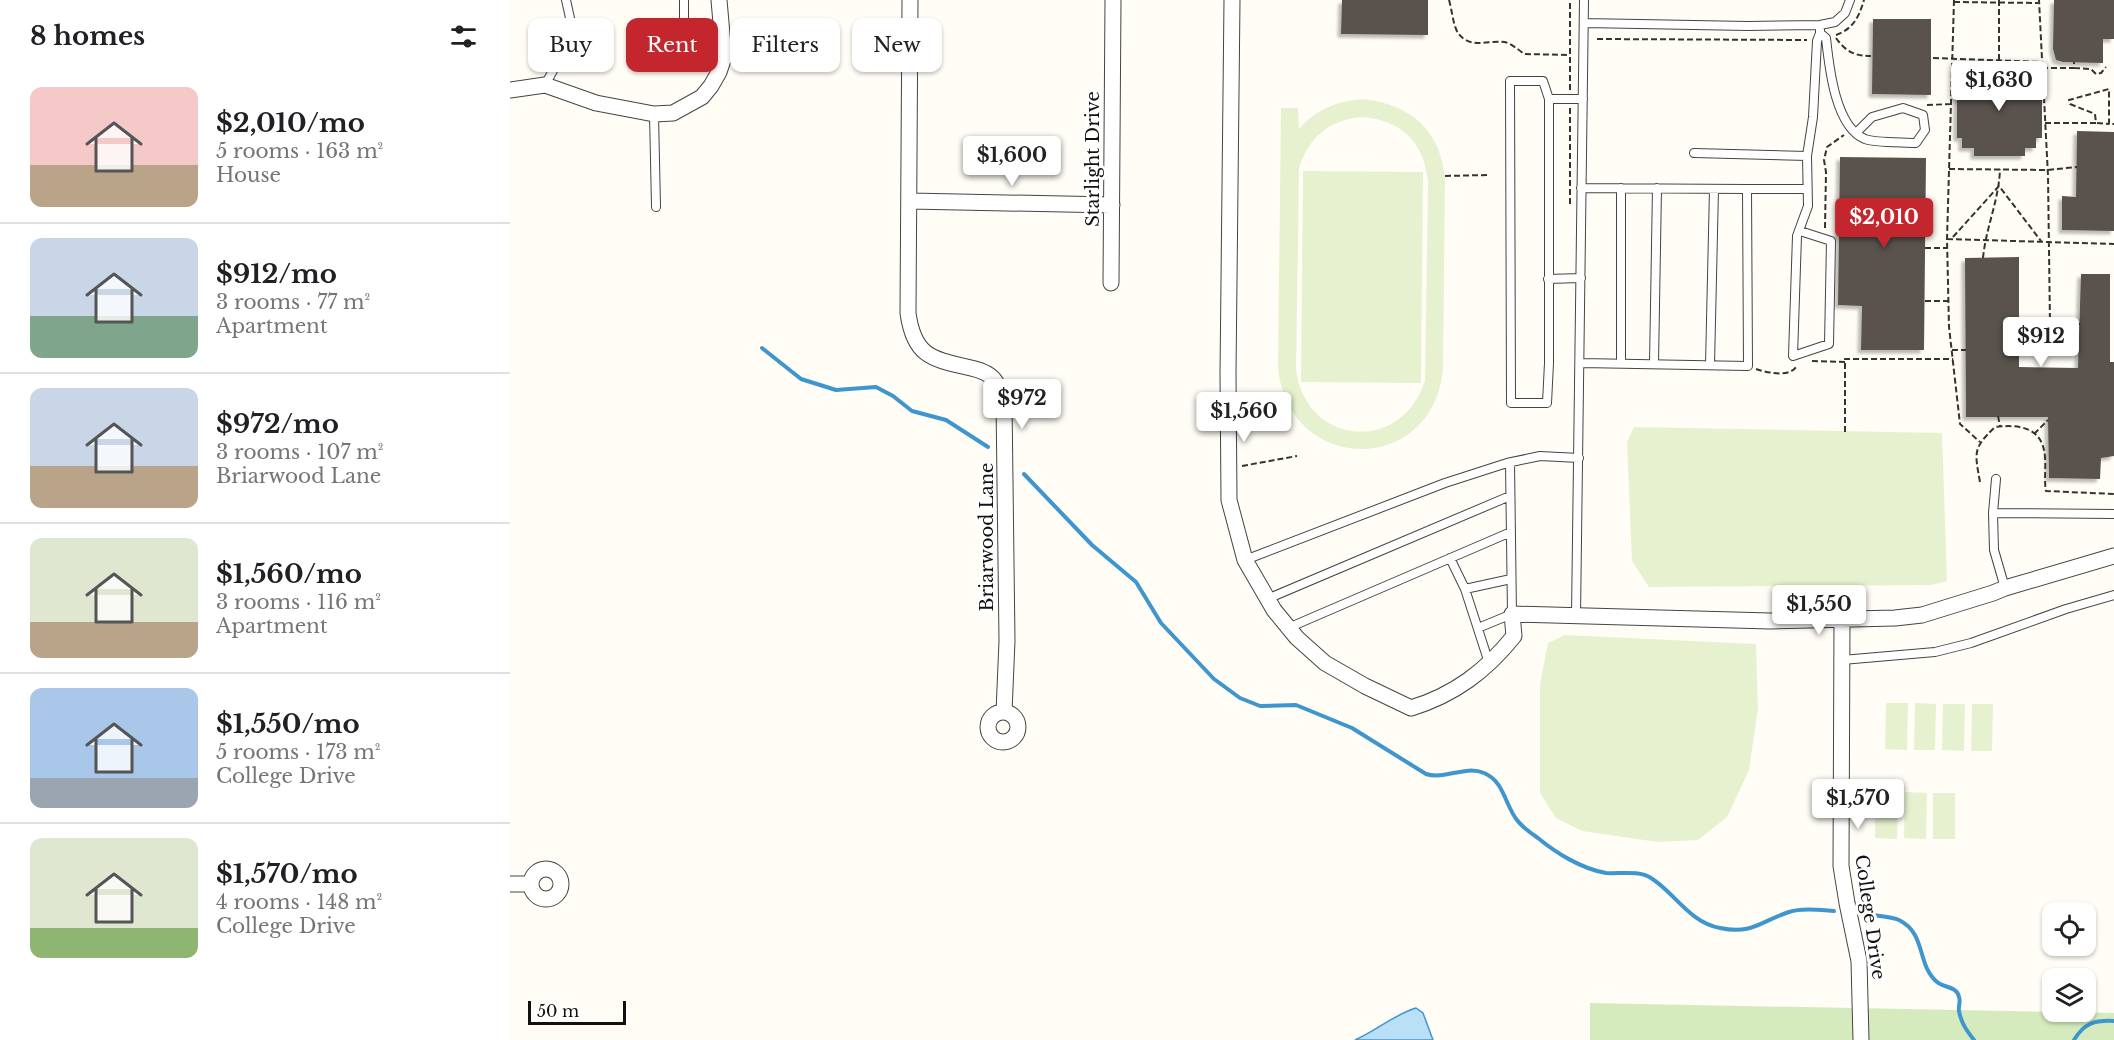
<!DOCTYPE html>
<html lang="en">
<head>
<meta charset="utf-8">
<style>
  body { margin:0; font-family:"Libre Baskerville",serif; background:#f6f6f6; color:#202124; height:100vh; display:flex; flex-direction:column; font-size:22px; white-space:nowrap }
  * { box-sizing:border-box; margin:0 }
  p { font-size:20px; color:#757577 }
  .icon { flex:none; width:33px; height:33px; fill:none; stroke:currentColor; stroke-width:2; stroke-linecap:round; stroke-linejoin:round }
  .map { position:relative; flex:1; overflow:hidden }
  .side { display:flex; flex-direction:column; background:#fff; width:510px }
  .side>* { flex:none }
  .hud { position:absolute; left:18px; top:18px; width:570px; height:54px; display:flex; gap:12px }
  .fabs { position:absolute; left:1532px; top:902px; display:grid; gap:12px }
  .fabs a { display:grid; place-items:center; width:54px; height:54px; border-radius:12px; background:#fff; box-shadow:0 2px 4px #0004; font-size:30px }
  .scale { position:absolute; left:18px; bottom:15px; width:98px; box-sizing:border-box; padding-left:6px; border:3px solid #111; border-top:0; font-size:16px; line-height:21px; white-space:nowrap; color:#111; -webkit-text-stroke:4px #fff; paint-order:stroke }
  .price { position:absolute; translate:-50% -51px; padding:0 14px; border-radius:6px; background:#fff; color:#222; font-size:20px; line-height:39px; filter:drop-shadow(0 2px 3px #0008) }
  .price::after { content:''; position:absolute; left:50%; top:36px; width:18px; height:14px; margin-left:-9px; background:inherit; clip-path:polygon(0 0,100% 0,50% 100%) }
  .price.active { background:#c4262e; color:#fff }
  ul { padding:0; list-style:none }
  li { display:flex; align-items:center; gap:18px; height:150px; padding:0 30px }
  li+li { border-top:2px solid #e0e0e0 }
  li span { display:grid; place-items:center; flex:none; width:168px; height:120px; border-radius:12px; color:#555 }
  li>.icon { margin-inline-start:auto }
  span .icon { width:72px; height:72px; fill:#fffc; stroke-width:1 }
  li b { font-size:26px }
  h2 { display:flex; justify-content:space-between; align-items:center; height:72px; padding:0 30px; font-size:26px }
  .tag { padding:0 21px; border-radius:12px; background:#fff; box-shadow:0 2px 4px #0004; font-size:21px; line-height:54px }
  .tag.active { background:#c4262e; color:#fff }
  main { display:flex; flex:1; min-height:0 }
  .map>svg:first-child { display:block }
</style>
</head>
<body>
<main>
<section class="side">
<h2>8 homes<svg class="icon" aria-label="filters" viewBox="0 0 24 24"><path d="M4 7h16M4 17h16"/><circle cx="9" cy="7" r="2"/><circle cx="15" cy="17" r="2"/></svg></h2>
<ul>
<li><span style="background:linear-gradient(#f6c9c9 65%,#b9a48a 0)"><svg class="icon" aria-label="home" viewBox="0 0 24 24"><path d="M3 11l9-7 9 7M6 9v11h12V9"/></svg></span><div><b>$2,010/mo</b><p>5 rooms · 163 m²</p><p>House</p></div></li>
<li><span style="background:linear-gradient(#c9d6e8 65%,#7fa58c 0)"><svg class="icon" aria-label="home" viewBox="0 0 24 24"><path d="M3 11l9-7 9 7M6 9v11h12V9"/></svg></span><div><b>$912/mo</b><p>3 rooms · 77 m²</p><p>Apartment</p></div></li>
<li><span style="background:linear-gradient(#c9d6e8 65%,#b9a48a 0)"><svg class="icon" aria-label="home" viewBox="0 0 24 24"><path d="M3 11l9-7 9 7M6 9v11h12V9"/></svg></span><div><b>$972/mo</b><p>3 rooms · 107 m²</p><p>Briarwood Lane</p></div></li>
<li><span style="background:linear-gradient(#dfe7d0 70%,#b9a48a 0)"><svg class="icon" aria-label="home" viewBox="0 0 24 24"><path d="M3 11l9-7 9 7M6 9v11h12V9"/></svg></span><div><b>$1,560/mo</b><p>3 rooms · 116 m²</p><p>Apartment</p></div></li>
<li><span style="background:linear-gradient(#a9c7e8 75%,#9aa5b1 0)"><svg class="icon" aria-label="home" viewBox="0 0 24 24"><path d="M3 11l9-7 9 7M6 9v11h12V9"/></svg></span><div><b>$1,550/mo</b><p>5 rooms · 173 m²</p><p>College Drive</p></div></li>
<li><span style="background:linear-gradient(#dfe7d0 75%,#8fb573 0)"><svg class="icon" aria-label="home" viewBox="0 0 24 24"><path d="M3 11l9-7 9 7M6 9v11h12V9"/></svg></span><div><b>$1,570/mo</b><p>4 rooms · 148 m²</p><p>College Drive</p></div></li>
</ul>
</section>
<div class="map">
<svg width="1604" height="1040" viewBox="0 0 1604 1040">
  <defs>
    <filter id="shadow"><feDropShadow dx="-3.5" dy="3.5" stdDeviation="1.5" flood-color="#0004"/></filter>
  </defs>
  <rect width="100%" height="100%" fill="#fffdf5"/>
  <path fill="#d5ebbd" d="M1080,1003L1604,1013V1040H1080Z"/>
  <path fill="#e6f2cf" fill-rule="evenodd" d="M853,99C901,104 932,131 935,181L933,370C922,476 780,475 768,369L771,108H788L789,129C806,109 828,101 853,99ZM853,117C892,121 914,142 918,182L915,380C892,455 795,446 786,369L789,168C799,137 820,119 853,117Z
    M793,171L913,172L911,383L791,382Z
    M1124,427L1432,433L1437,581L1421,585L1139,587L1122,561L1117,442Z
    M1055,635L1246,644L1248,708L1239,770L1217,817L1188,840L1148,842L1072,831L1046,818L1030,793V684L1038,643Z
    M1376,703H1398L1397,750L1375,749Z
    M1405,703L1426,704L1425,750H1404Z
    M1433,704H1455L1454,751L1432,750Z
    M1462,704H1483L1482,751H1461Z
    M1366,792H1388L1387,839L1365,838Z
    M1395,792L1417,793L1416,839L1394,838Z
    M1423,793H1445V839H1423Z"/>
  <path fill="#b9e0f7" stroke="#3f96cf" stroke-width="1.5" d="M906,1008L913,1013L923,1040H845C866,1031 885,1014 906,1008Z"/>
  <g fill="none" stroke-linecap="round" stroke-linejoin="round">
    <path stroke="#3f96cf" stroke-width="4" d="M252,348L291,379L326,390L366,387L383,396L402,411L436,420L478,447
      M514,474L582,545L626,582L651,623L704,679L730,698L750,706L786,705L842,728L916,774C935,780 955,765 974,773C994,781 995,805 1007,820C1012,827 1021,833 1028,838C1046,853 1072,869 1096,873C1110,874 1129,870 1141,878C1165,893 1179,922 1210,928C1242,935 1251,921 1279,912C1293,908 1309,910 1324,911
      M1357,914C1366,916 1381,916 1389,920C1417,934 1406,964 1427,982C1434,988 1447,986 1449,997C1451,1001 1448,1007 1449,1011C1451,1023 1457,1031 1464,1040
      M1564,1040C1574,1023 1585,1020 1604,1021"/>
  </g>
  <path fill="#5a524d" filter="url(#shadow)" d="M832,0H918V35L831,34Z
    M1544,0H1604V39H1593V63L1553,62L1546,60L1543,49Z
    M1363,19H1421V95L1362,94Z
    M1464,69H1515V74H1526V86H1532V138H1526V148H1515V156H1464V148H1452V138H1447V86H1452V74H1464Z
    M1567,131L1604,132V231L1552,230V196L1566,197Z
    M1330,157L1416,158L1414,350H1351L1352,306L1328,305Z
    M1509,257V367L1568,368L1571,274H1600V362H1604V456L1591,458L1590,479L1539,478L1538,417H1456L1455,258Z"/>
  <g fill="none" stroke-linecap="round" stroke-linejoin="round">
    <defs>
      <path id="lane" d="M1074,23L1238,26L1310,25L1325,22L1335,13L1340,0
        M174,26V0
        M1310,33L1316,38C1319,66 1325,127 1355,139C1364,143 1394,142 1406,143L1415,130L1413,115L1393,108L1362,117L1346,133
        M35,85L51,56L60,18L56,0
        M1039,99L1033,81H1000L1001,403H1037L1039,363V99H1073
        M144,114L146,207
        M1184,153L1297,156
        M1071,188L1237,189
        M1111,188V363
        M1290,231L1321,241L1319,344L1283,356L1287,236L1298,206L1297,156L1303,117L1307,41L1310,33V25
        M1038,279L1071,278
        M1071,363L1238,366L1237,189H1297
        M1144,364L1147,188
        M1200,365L1204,189
        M1483,513L1486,479
        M940,558L955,589L1001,579
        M735,560L935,483L997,463L1030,456L1069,458
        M1495,588L1484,550L1483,513L1604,514
        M955,589L979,663
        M757,599L1000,496
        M1066,616L1074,0
        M778,628L1001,532
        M968,628L1002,614L1000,463
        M1332,660L1425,652L1461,643L1556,609L1604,595"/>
      <path id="street" d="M400,0L398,313C404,357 422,359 461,368C470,370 480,373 485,381C490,387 492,395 494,402L497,641L494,712
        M722,0L718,374L719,500L735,560L764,610L787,638L815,663L855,686L901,708C944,695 976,671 1004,636L1002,614L1260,621L1385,618L1412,615L1483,593L1495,588L1604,556
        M0,90L35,85L86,103L144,114L163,113L192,97L201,86L209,72L214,57L209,0
        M400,201L602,205
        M601,283L603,0
        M1332,619L1331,866L1337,903L1349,961L1351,1040
        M478 727a15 15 0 1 1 30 0a15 15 0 1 1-30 0Z
        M21 884a15 15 0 1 1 30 0a15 15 0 1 1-30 0Z
        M0,884H20"/>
    </defs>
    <use href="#lane" stroke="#444" stroke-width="10"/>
    <use href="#street" stroke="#444" stroke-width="17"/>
    <path stroke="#333" stroke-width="2" stroke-dasharray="6 3" stroke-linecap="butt" d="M939,0C942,10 943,25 948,33C961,51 982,38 998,43C1004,46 1009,50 1014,54L1060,55
      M1444,0L1437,239L1439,327L1450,424L1470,442
      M1444,2L1528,3
      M1326,35C1343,29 1349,17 1354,0
      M1326,38C1336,52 1345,56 1361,56
      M1087,39L1297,40
      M1423,58L1532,62
      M1489,60V0
      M1532,68H1564V62
      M1564,68L1581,69L1586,74L1591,73L1596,67
      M1060,90V0
      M1417,105L1441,104
      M1060,108V207
      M1535,123H1586L1585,114L1560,104L1559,100L1599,89V124H1604
      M1587,123L1599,124
      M1439,169L1537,170L1567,167
      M935,176L977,175
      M1315,228L1316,172L1314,160L1317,147L1334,135
      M1443,237L1489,186L1531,241
      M1437,239L1604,244
      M1415,248H1437
      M1473,258C1476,227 1489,200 1490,169
      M1415,301H1438
      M1509,324H1540L1538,176L1529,0
      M1540,324H1570
      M1442,350H1456
      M1506,353H1532V324
      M1532,353H1568
      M1302,361L1335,362
      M1246,369C1258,373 1282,378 1287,365
      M1488,416L1490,426
      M1335,432V359H1443
      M1524,434L1538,420
      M732,466L787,456
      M1470,482C1465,453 1462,449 1485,427C1509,424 1533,427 1535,457C1536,469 1534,480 1536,491L1604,494"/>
    <use href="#lane" stroke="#fff" stroke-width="8"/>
    <use href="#street" stroke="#fff" stroke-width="15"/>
  </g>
  <g text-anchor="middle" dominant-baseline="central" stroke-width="6" stroke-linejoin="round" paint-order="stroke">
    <g font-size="18" fill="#111" stroke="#fff">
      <text transform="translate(583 159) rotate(-90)">Starlight Drive</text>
      <text transform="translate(477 537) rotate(-90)">Briarwood Lane</text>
      <text transform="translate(1360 917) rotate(82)">College Drive</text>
    </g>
  </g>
</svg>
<div class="fabs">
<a><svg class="icon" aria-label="locate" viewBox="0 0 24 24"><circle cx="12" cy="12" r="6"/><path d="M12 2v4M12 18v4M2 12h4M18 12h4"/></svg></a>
<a><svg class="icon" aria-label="layers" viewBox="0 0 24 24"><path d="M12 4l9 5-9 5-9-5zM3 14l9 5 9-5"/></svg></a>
</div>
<div class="scale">50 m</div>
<b class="price" style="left:1489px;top:112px">$1,630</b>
<b class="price" style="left:502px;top:187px">$1,600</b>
<b class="price active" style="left:1374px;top:249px">$2,010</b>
<b class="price" style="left:1531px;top:368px">$912</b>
<b class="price" style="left:512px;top:430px">$972</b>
<b class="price" style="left:734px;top:443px">$1,560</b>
<b class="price" style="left:1309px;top:636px">$1,550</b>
<b class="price" style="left:1348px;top:830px">$1,570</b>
<div class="hud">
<a class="tag">Buy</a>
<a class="tag active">Rent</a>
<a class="tag">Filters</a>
<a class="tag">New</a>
</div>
</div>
</main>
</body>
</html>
